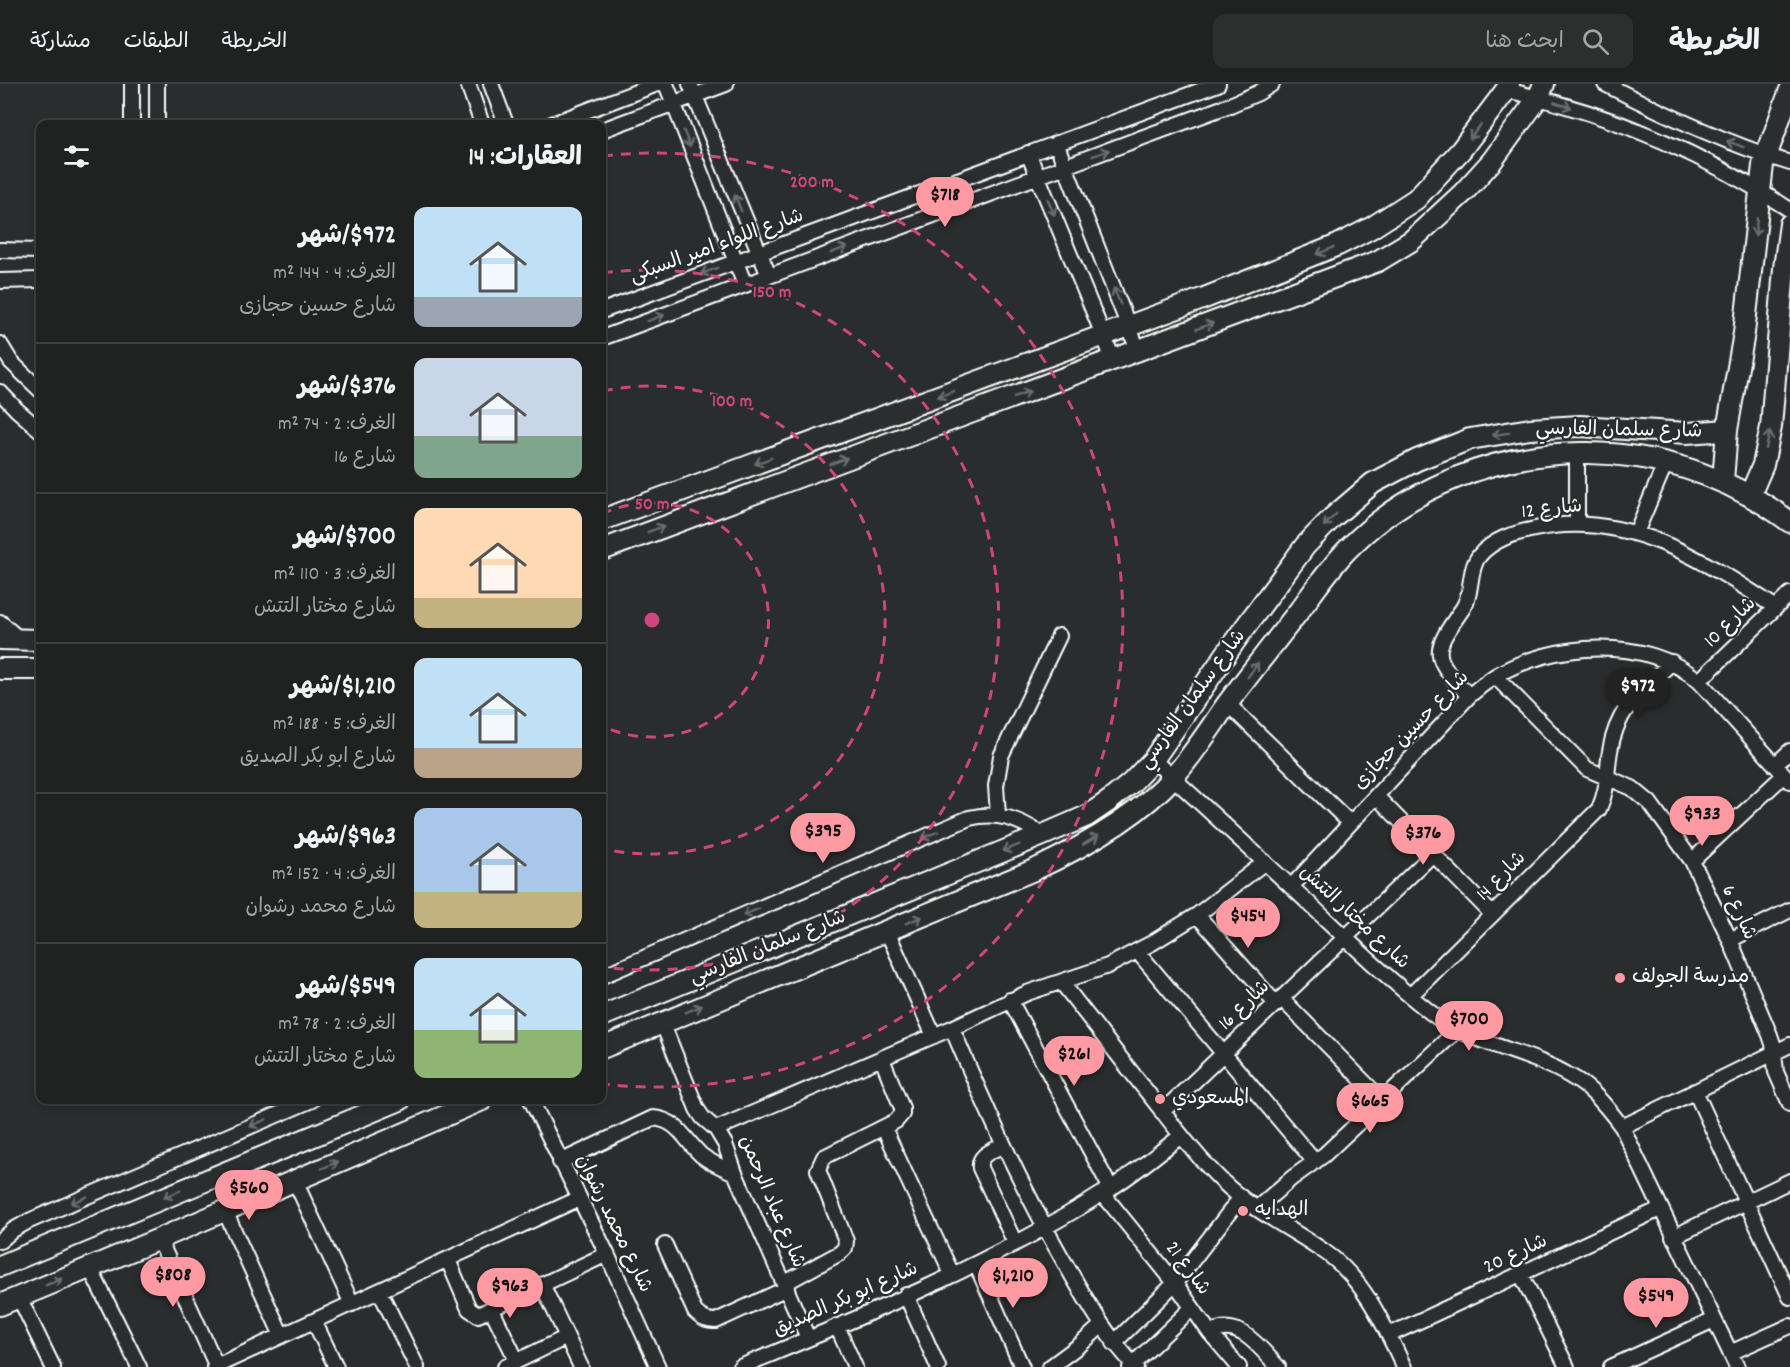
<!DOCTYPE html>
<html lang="ar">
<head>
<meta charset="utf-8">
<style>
  body { margin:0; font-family:Dekko,"Playpen Sans Arabic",sans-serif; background:#2d2f2f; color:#f1f3f6; direction:rtl; height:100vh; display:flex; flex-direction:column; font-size:22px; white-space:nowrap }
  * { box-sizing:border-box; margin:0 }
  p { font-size:20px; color:#a2a4a5 }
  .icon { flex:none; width:33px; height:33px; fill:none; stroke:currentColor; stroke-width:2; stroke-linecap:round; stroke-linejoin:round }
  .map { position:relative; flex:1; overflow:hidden; direction:ltr }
  .drawer { position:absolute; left:36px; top:36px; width:570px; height:984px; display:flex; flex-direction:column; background:#202222; border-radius:12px; box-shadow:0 3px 9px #0003,0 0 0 2px #3d3f40; direction:rtl }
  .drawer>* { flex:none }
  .price { position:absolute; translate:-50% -51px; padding:0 14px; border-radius:21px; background:#ff9aa2; color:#111; font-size:20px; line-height:39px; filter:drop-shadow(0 2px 3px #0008) }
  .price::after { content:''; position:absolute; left:50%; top:36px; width:18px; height:14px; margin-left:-9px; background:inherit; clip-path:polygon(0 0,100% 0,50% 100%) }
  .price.selected { background:#222; color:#fff }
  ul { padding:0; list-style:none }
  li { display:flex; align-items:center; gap:18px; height:150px; padding:0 24px }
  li+li { border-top:2px solid #3d3f40 }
  li span { display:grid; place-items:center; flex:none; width:168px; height:120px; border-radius:12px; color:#555 }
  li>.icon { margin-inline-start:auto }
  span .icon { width:72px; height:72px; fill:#fffc; stroke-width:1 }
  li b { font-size:26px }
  h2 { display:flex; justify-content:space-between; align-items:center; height:72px; padding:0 24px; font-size:26px }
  header { display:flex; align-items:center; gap:36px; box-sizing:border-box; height:84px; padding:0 30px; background:#202222; border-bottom:2px solid #3d3f40 }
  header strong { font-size:28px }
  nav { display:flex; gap:33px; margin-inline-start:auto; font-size:21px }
  .search { width:420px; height:54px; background:#2d2f2f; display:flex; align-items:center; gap:15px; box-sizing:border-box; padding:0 21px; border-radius:12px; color:#a2a4a5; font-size:22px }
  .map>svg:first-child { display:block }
</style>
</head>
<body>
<header>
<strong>الخريطة</strong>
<div class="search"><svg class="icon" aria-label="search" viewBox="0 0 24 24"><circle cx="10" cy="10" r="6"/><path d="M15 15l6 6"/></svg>ابحث هنا</div>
<nav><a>الخريطة</a><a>الطبقات</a><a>مشاركة</a></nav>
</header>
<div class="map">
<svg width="1790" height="1283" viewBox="0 0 1790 1283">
  <rect width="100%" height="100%" fill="#2a2d2e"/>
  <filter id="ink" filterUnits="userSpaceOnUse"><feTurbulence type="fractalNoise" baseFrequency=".0167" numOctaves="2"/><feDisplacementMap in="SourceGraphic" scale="12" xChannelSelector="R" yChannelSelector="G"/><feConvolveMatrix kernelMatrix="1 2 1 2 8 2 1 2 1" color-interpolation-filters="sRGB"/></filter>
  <g filter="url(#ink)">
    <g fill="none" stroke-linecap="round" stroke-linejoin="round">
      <defs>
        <path id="street" d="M468,0L482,40
          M491,0L506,40
          M666,0L745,201
          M690,0L769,192
          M1605,0C1665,31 1725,59 1790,79
          M1506,6C1607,29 1704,69 1790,126
          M132,40V0
          M157,40V0
          M552,40L657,0
          M602,46L726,0
          M1056,59L1138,266
          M1028,69L1113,275
          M0,166L40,167
          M0,197L40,196
          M602,227L1218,0
          M602,254L1230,21L1258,9L1272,0
          M0,260L11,278L40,306
          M0,308L17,326L40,346
          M1577,440V369
          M1636,449L1666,378
          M0,538L19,555
          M1495,592L1587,685L1632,704L1650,719L1692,777L1730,856L1770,951L1773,960L1776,988L1790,1020
          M1699,597L1790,510
          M1469,612C1431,570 1431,570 1463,524C1473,509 1468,486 1479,472C1493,455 1515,449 1535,445C1625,425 1704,476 1775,523
          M1228,620L1350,739
          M1153,676C1208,725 1261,775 1314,824C1352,860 1389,896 1430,928C1471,961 1526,966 1570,992C1592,1004 1607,1023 1622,1043L1737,1283
          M1775,681L1790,667
          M1376,712L1492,830
          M998,731L996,702L1001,672L1059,552
          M1692,777L1784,691
          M1291,803L1469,612C1477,605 1486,598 1495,592C1553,558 1646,551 1699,597L1790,697
          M1197,831L1276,920
          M887,847L934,952
          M1730,856L1790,826
          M1137,867L1315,1078
          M602,892L969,734C998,727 1018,735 1043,751
          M1062,899C1093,939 1124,979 1155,1018C1177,1046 1198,1074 1223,1098C1253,1127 1291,1144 1325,1168C1364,1195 1384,1241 1404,1283
          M1410,912L1599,725C1609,702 1606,690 1610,667C1617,623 1642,607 1672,578
          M1281,914L1383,1017
          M1010,916L1111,1105
          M662,938L697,1025L703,1034L716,1045L725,1060L735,1089L808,1254
          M952,944C986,1025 1022,1105 1066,1181C1087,1217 1106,1252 1136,1283
          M1695,1007L1790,1213
          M531,1016L607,1170L658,1283
          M1162,1028L1433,770
          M1622,1043L1790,961
          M884,1044L952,1190
          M716,1045L952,944L1027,909L1108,882L1152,859L1197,831L1265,778
          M1004,1061C993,1067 978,1070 980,1084L1015,1159
          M560,1078L653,1034C678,1036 684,1055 701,1071C711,1079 723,1084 735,1089
          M295,1097L352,1220
          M1103,1110L1175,1199L1210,1249L1239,1283
          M1256,1125L1292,1094L1324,1071L1457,946
          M225,1127L282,1252
          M1673,1153L1790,1097
          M159,1155L217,1283
          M0,1157L13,1146L29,1137L312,1016
          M665,1161L695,1228C702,1235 707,1237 716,1237L787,1204
          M448,1176L469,1225L478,1231L607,1170
          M976,1180L1022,1283
          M90,1184L139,1283
          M1521,1190L1567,1283
          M785,1199L840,1169L845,1164L846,1157L818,1086L824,1073L896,1037L902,1030V1024L882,975
          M543,1202L581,1283
          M380,1208L417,1283
          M906,1211L938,1283
          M19,1213L53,1283
          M492,1226L517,1277
          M314,1237L336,1283
          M837,1242L855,1283
          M1210,1249C1239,1233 1260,1264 1278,1283
          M1389,1251L1660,1125
          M1114,1259L1175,1199L1241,1113
          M1730,1269L1790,1242
          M214,1283L578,1115
          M505,1283L567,1253
          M740,1283C865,1232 993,1179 1108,1106C1134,1090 1157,1070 1181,1052
          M1050,1283L1081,1260L1101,1242
          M1130,1283L1192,1224
          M1611,1283L1714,1236"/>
        <path id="secondary" d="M1723,397L1727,346L1744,249L1763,81L1790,6
          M1750,411L1763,381L1771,343L1784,184L1790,140
          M602,436L1202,215L1338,161L1371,144L1416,115L1461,66L1506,6L1509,0
          M602,466L1378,177L1411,157L1463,109L1492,77L1538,14L1544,0
          M0,555L40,556
          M0,585H40
          M602,932L1043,751L1087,732L1109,717L1131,699L1153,676L1235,557L1305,462L1332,434L1373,399L1417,376L1470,355L1530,345L1580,342L1687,349L1727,346
          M602,964L1034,786C1081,764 1139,732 1174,692C1194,670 1210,644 1227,620C1252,587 1277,555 1302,523C1316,504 1330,484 1346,467C1407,403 1501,367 1588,369C1662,370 1731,394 1790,438
          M0,1182L400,1016
          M0,1221L159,1155L482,1016"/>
      </defs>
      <use href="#street" stroke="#fff" stroke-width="18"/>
      <use href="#secondary" stroke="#fff" stroke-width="24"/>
      <use href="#street" stroke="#2a2d2e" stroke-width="14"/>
      <use href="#secondary" stroke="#2a2d2e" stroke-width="20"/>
    </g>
    <defs><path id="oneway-shaft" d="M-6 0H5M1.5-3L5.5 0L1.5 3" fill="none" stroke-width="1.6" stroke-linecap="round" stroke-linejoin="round" transform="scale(1.5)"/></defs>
    <g stroke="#6a6c6d">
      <use href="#oneway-shaft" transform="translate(1563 21) rotate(17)"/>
      <use href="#oneway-shaft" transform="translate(1475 48) rotate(128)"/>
      <use href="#oneway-shaft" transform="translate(687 55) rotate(68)"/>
      <use href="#oneway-shaft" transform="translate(1735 60) rotate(-160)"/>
      <use href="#oneway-shaft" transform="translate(1101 69) rotate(-21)"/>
      <use href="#oneway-shaft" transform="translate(738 119) rotate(-112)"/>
      <use href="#oneway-shaft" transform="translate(1051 123) rotate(67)"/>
      <use href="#oneway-shaft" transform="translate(1756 143) rotate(97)"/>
      <use href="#oneway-shaft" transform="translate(839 166) rotate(-20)"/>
      <use href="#oneway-shaft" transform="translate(1325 167) rotate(157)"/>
      <use href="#oneway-shaft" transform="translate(709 187) rotate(160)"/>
      <use href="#oneway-shaft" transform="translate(1117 212) rotate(-112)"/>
      <use href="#oneway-shaft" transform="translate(656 234) rotate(-20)"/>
      <use href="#oneway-shaft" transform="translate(1205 242) rotate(-20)"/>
      <use href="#oneway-shaft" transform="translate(946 310) rotate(160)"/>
      <use href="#oneway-shaft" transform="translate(1022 310) rotate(-20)"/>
      <use href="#oneway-shaft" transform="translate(1501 350) rotate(171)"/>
      <use href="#oneway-shaft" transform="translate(1768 356) rotate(-77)"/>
      <use href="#oneway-shaft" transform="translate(763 377) rotate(160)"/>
      <use href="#oneway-shaft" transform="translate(839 377) rotate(-20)"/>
      <use href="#oneway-shaft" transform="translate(1330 436) rotate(136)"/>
      <use href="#oneway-shaft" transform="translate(656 445) rotate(-20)"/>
      <use href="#oneway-shaft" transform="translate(1253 586) rotate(-53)"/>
      <use href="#oneway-shaft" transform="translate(930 751) rotate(157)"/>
      <use href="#oneway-shaft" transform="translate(1091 756) rotate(-31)"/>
      <use href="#oneway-shaft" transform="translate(1011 764) rotate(158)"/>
      <use href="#oneway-shaft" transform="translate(751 828) rotate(157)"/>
      <use href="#oneway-shaft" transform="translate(914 836) rotate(-22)"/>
      <use href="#oneway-shaft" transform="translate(694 925) rotate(-22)"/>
      <use href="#oneway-shaft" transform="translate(258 1039) rotate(157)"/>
      <use href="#oneway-shaft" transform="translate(330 1081) rotate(-23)"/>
      <use href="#oneway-shaft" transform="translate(172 1110) rotate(157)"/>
      <use href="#oneway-shaft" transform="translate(79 1116) rotate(157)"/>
      <use href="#oneway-shaft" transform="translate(54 1198) rotate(-22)"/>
    </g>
  </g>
  <g fill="none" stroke="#ce467c" stroke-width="3" stroke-dasharray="10 8">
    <path d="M602 430A117 117 0 1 1 602 642"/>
    <path d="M603 307A234 234 0 1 1 603 765"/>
    <path d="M603 189A350 350 0 1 1 603 883"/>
    <path d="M603 72A467 467 0 1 1 603 1000"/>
  </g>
  <g fill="#ff9aa2" stroke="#2a2d2e" stroke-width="2">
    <circle cx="1620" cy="894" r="6"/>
    <circle cx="1160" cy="1015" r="6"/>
    <circle cx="1243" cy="1127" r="6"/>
  </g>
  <g text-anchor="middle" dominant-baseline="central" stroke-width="4.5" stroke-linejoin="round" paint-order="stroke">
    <g font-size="20" fill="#fff" stroke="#2a2d2e">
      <text transform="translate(717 163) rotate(-20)">شارع اللواء امير السبكى</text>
      <text transform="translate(1619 347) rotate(1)">شارع سلمان الفارسي</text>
      <text transform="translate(1552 426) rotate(-6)">شارع 12</text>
      <text transform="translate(1731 539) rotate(-44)">شارع 10</text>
      <text transform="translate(1193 616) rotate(-54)">شارع سلمان الفارسي</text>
      <text transform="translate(1412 647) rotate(-46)">شارع حسين حجازى</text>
      <text transform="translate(1502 793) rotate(-45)">شارع 14</text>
      <text transform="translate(1738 829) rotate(65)">شارع 6</text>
      <text transform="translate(1354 834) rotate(43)">شارع مختار التتش</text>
      <text transform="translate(768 864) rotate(-22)">شارع سلمان الفارسي</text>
      <text transform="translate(1245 922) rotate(-44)">شارع 16</text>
      <text transform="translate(771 1118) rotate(67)">شارع عباد الرحمن</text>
      <text transform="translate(613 1140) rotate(64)">شارع محمد رشوان</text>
      <text transform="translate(1516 1171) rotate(-25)">شارع 20</text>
      <text transform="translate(1187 1185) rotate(53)">شارع 21</text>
      <text transform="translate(846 1216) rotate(-24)">شارع ابو بكر الصديق</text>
    </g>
    <g font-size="20" fill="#fff" stroke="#2a2d2e" text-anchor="start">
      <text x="1632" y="894">مدرسة الجولف</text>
      <text x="1172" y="1015">المسعودي</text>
      <text x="1255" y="1127">الهدايه</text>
    </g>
  </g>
  <circle cx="652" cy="536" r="9" fill="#ce467c" stroke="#2a2d2e" stroke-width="3"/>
  <g font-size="18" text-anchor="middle" font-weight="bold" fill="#ce467c" stroke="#2a2d2e" stroke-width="4.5" stroke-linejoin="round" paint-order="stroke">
    <text x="812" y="103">200 m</text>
    <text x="772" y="213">150 m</text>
    <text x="732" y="322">100 m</text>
    <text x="652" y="425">50 m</text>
  </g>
</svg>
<b class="price" style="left:945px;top:144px">$718</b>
<b class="price selected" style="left:1638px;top:635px">$972</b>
<b class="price" style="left:1702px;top:763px">$933</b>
<b class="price" style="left:823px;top:780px">$395</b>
<b class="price" style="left:1423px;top:782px">$376</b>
<b class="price" style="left:1248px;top:865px">$454</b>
<b class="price" style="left:1469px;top:968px">$700</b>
<b class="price" style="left:1074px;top:1003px">$261</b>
<b class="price" style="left:1370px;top:1050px">$665</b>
<b class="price" style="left:249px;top:1137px">$560</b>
<b class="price" style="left:173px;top:1224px">$808</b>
<b class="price" style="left:1013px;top:1225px">$1,210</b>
<b class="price" style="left:510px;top:1235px">$963</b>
<b class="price" style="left:1656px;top:1245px">$549</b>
<section class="drawer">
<h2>العقارات: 14<svg class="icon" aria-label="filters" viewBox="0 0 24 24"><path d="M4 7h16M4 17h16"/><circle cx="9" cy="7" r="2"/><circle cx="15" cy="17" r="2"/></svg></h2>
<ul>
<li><span style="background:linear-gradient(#bfe0f5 75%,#9aa5b1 0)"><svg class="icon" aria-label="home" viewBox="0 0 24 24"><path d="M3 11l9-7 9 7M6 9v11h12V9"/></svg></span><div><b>$972/شهر</b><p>الغرف: 4 · 144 m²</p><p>شارع حسين حجازى</p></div></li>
<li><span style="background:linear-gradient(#c9d6e8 65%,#7fa58c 0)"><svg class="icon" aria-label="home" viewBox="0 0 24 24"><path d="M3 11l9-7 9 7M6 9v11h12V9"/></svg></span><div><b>$376/شهر</b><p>الغرف: 2 · 74 m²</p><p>شارع 16</p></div></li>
<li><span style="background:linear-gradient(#ffd9b3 75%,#c2b280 0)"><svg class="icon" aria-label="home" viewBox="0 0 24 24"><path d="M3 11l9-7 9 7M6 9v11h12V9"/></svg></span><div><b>$700/شهر</b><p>الغرف: 3 · 110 m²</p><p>شارع مختار التتش</p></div></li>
<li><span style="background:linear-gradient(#bfe0f5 75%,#b9a48a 0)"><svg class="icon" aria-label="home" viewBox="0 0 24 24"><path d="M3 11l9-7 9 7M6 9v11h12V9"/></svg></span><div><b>$1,210/شهر</b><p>الغرف: 5 · 188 m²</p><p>شارع ابو بكر الصديق</p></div></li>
<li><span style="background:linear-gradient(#a9c7e8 70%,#c2b280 0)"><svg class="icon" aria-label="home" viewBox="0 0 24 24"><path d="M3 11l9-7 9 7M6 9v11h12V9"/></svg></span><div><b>$963/شهر</b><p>الغرف: 4 · 152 m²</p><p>شارع محمد رشوان</p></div></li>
<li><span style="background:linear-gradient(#bfe0f5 60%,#8fb573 0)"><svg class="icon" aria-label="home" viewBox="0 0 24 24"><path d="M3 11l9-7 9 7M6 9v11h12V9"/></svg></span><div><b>$549/شهر</b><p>الغرف: 2 · 78 m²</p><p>شارع مختار التتش</p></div></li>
</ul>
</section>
</div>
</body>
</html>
